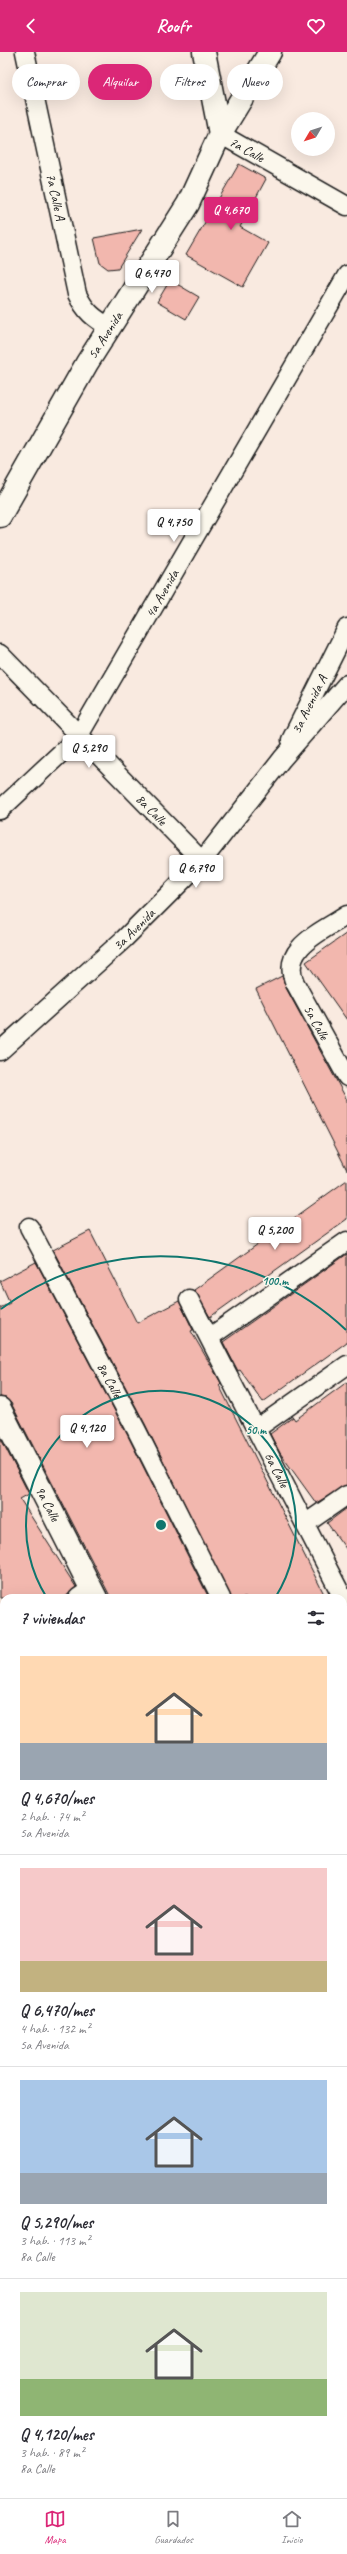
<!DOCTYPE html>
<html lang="es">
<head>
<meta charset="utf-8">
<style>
  body { margin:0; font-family:Caveat,sans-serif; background:#f2f2f3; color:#2b2b33; height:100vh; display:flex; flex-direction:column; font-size:15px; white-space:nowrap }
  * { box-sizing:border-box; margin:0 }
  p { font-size:13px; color:#7c7c81 }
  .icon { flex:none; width:22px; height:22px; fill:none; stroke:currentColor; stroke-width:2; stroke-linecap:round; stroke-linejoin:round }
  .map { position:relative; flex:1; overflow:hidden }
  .drawer { position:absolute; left:0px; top:1542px; width:347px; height:904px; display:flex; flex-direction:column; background:#fff; border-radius:12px 12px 0 0; box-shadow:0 4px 16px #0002 }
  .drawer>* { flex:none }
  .guide { position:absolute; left:12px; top:12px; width:323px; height:36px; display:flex; gap:8px }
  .needle { width:26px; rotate:231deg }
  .tools { position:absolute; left:291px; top:60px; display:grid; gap:8px }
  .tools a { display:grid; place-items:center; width:44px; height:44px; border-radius:50%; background:#fff; box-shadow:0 4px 16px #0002; font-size:20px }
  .price { position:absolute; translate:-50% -34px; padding:0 9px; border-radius:4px; background:#fff; color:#222; font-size:13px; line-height:26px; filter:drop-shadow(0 1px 2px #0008) }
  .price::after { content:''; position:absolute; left:50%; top:24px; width:12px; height:9px; margin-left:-6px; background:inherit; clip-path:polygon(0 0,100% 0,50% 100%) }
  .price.selected { background:#db2777; color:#fff }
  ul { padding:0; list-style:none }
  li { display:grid; align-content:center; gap:8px; height:212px; padding:0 20px }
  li+li { border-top:1px solid #e1e1e2 }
  li span { display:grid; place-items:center; height:124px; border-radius:0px; color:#555 }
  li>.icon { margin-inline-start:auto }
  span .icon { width:72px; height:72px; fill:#fffc; stroke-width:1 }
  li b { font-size:17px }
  h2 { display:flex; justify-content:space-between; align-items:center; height:48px; padding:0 20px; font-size:17px }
  .tag { padding:0 14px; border-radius:18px; background:#fff; box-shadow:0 4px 16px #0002; font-size:14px; line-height:36px }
  .tag.selected { background:#db2777; color:#fff }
  header { display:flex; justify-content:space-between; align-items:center; height:52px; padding:0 20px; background:#db2777; color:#fff; font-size:18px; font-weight:700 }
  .tabs { display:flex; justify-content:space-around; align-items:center; height:56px; border-top:1px solid #e1e1e2; background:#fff; font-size:11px; color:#7c7c81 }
  .tabs a { display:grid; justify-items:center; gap:2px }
  .tabs .selected { color:#db2777 }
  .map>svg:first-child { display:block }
</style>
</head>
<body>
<header><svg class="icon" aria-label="back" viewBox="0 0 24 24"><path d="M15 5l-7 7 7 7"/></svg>Roofr<svg class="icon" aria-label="heart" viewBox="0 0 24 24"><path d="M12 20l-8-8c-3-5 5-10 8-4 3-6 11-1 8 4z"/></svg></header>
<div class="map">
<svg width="347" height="2446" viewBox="0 0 347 2446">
  <rect width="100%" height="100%" fill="#f9eae0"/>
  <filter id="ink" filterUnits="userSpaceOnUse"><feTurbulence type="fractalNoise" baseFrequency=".025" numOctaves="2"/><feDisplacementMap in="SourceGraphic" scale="8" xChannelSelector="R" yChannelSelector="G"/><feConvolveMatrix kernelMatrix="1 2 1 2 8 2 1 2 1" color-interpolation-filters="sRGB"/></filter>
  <g filter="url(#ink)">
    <path fill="#f2b7ae" stroke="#1c1c1c" d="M239,112L266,127L240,175L268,191L243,235L186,203Z
      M142,177L118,216L108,217L100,211L94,186Z
      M170,228L199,245L186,267L157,250Z
      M347,881V968L306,910Z
      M282,924L286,936L347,1048V1118L256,937Z
      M347,1128V1167L210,1265L194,1238Z
      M90,1179L137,1271L179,1249L193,1278L191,1279L221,1331L219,1333L231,1357L326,1546H231L145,1372L53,1198Z
      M347,1202V1290L263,1350L240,1318L238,1319L223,1290Z
      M36,1210L127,1382L209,1546H111L11,1351L6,1346L0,1345V1256L10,1251L0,1229Z
      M347,1330V1433L316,1451L280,1401L270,1382L293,1365L295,1368Z
      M0,1385L29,1442L20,1447L76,1535L64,1546H0Z
      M347,1456V1498L327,1471Z"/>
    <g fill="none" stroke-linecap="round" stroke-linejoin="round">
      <defs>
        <g id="minor">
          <path id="s1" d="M25,0L77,242C85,259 94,267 110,275"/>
          <path id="s2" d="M220,82L347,154"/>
          <path id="s3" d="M0,602L202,809"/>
          <path id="s4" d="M291,688L347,576"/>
          <path id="s5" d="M0,758L78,685L347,223"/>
          <path id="s6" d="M347,863C322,880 279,896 295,931L347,1025"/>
          <path id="s7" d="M0,999L124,887L202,809L282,707L347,632"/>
          <path id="s8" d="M29,1175L136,1377L221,1546"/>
          <path id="s9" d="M189,1247L343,1546"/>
          <path d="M210,1285L347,1189"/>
          <path d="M256,1377L347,1313"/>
          <path d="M305,1472L347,1443"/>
          <path d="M78,1546L91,1537"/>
          <path d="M0,1598L4,1595"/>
          <path d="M343,1860L347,1858"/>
          <path d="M0,1905L4,1904"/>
          <path d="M343,1982L347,1980"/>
          <path d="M0,2008L4,2006"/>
          <path d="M343,2103L347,2102"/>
          <path d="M0,2124L4,2123"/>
          <path d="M343,2239L347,2238"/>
          <path d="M0,2358L4,2356"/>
          <path d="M0,2396L4,2408"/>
          <path d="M15,2442L16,2446"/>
          <path d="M218,2446L231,2442"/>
        </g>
        <path id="tertiary" d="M204,0L220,82
          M343,1762L347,1760
          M0,2233L4,2232"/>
        <g id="secondary">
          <path id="s10" d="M0,464L87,311L188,152L220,82L270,0"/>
          <path id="s11" d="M0,1357L96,1546"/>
          <path d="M332,2442L334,2446"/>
        </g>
      </defs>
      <use href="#minor" stroke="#1c1c1c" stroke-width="21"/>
      <use href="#tertiary" stroke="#1c1c1c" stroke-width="25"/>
      <use href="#secondary" stroke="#1c1c1c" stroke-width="25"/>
      <use href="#minor" stroke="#fbf7ec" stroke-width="18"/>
      <use href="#tertiary" stroke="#fbf7ec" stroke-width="22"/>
      <use href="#secondary" stroke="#fbf7ec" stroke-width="22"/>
    </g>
  </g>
  <g fill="none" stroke="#0f766e" stroke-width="2">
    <path d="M47 1546A135 135 0 1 1 275 1546"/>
    <path d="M1 1257A269 269 0 0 1 346 1278"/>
  </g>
  <g text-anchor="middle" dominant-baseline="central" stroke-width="3" stroke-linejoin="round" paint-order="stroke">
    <g font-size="14" fill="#1c1c1c" stroke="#fbf7ec">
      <text stroke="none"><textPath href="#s2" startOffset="31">7a Calle</textPath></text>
      <text stroke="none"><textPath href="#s1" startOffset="148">7a Calle A</textPath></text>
      <text stroke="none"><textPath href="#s10" startOffset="209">5a Avenida</textPath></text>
      <text stroke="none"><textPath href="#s5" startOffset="273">4a Avenida</textPath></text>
      <text stroke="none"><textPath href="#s4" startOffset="40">3a Avenida A</textPath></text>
      <text stroke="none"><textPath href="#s3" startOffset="217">8a Calle</textPath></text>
      <text stroke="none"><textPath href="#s7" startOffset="181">3a Avenida</textPath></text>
      <text stroke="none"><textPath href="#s6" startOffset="140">5a Calle</textPath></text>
      <text stroke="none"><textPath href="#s8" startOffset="173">8a Calle</textPath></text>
      <text stroke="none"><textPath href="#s9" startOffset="192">6a Calle</textPath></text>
      <text stroke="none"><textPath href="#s11" startOffset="106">9a Calle</textPath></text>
    </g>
  </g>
  <circle cx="161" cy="1473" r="6" fill="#0f766e" stroke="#fbf7ec" stroke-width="2"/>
  <g font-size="12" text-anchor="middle" font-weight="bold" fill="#0f766e" stroke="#fbf7ec" stroke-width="3" stroke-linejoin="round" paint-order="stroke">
    <text x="275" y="1233">100 m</text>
    <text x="256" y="1382">50 m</text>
  </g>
</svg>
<div class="tools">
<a><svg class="needle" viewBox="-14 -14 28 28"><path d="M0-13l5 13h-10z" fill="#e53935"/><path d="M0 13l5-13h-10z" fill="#7c7c81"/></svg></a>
</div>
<b class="price selected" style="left:231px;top:179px">Q 4,670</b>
<b class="price" style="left:152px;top:242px">Q 6,470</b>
<b class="price" style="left:174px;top:491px">Q 4,750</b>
<b class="price" style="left:89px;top:717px">Q 5,290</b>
<b class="price" style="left:196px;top:837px">Q 6,790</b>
<b class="price" style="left:275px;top:1199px">Q 5,200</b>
<b class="price" style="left:87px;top:1397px">Q 4,120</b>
<div class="guide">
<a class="tag">Comprar</a>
<a class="tag selected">Alquilar</a>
<a class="tag">Filtros</a>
<a class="tag">Nuevo</a>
</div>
<section class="drawer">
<h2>7 viviendas<svg class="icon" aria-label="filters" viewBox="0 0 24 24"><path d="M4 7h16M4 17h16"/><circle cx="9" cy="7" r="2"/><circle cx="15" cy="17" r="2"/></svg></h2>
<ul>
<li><span style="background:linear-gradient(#ffd9b3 70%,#9aa5b1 0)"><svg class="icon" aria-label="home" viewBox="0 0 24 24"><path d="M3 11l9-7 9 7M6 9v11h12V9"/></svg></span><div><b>Q 4,670/mes</b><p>2 hab. · 74 m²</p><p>5a Avenida</p></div></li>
<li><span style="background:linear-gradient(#f6c9c9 75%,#c2b280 0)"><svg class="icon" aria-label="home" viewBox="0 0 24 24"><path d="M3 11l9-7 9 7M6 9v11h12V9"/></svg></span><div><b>Q 6,470/mes</b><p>4 hab. · 132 m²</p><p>5a Avenida</p></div></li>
<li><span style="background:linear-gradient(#a9c7e8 75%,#9aa5b1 0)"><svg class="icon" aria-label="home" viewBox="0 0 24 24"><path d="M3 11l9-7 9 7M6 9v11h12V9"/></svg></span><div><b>Q 5,290/mes</b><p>3 hab. · 113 m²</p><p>8a Calle</p></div></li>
<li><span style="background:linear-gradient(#dfe7d0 70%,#8fb573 0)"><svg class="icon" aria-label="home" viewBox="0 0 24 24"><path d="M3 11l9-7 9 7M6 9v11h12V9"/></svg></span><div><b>Q 4,120/mes</b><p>3 hab. · 89 m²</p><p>8a Calle</p></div></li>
</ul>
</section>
</div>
<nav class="tabs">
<a class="selected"><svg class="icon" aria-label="map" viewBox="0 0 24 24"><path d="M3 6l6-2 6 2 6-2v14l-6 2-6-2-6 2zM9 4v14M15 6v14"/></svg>Mapa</a>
<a><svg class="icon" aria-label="saved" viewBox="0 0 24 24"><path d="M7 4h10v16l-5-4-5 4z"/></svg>Guardados</a>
<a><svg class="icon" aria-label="home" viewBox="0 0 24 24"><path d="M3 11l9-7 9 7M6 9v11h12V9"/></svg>Inicio</a>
</nav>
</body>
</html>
